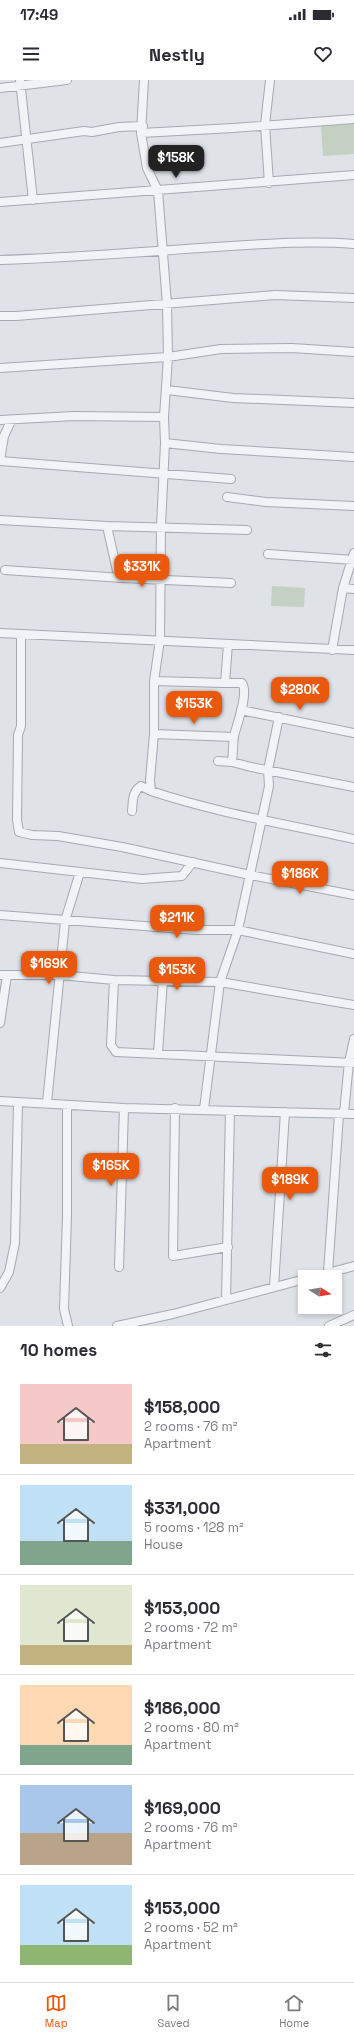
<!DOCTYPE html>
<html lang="en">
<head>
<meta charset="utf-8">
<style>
  body { margin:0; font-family:"Space Grotesk",sans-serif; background:#f7f7f7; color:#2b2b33; height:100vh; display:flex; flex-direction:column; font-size:15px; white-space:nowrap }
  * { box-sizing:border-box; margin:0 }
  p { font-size:13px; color:#7c7c81 }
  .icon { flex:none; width:22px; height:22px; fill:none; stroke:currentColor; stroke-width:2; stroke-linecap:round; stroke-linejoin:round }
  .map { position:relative; height:1246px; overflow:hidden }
  .sheet { display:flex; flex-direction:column; background:#fff; flex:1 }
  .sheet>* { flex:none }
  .needle { width:26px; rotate:101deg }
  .buttons { position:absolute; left:298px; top:1190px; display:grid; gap:8px }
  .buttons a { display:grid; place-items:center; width:44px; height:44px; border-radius:0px; background:#fff; box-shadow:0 2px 6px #0003; font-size:20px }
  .price { position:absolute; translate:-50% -34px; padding:0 9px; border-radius:8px; background:#ea580c; color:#fff; font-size:13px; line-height:26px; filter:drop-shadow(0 1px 2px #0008) }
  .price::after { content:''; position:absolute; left:50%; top:24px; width:12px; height:9px; margin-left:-6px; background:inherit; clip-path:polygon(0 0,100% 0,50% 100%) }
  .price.selected { background:#222; color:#fff }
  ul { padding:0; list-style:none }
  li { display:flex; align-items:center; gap:12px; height:100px; padding:0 20px }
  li+li { border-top:1px solid #e1e1e2 }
  li span { display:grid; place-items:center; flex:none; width:112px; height:80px; border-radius:0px; color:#555 }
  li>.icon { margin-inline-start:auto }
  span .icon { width:48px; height:48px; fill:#fffc; stroke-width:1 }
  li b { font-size:17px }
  h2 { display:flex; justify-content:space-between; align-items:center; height:48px; padding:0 20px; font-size:17px }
  .status { display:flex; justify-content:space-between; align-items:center; height:28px; padding:0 20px; background:#fff; direction:ltr }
  .status svg { height:11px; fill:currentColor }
  header { display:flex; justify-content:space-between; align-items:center; height:52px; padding:0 20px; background:#fff; font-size:18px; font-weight:700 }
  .tab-bar { display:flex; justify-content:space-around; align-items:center; height:56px; border-top:1px solid #e1e1e2; background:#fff; font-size:11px; color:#7c7c81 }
  .tab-bar a { display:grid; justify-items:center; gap:2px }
  .tab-bar .selected { color:#ea580c }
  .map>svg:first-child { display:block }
</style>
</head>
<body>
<div class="status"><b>17:49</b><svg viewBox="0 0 49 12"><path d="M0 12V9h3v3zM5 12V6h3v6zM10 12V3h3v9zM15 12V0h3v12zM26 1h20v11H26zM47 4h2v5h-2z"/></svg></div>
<header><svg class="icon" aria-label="menu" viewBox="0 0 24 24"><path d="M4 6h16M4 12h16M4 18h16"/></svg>Nestly<svg class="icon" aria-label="heart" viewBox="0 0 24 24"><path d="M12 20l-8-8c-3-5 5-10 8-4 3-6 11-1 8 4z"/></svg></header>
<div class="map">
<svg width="354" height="1246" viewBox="0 0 354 1246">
  <rect width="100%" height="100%" fill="#dfe2e7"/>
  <path fill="#c4d0c1" d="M354,42V74L323,76L321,45Z
    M272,506L305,508L304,527L271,526Z"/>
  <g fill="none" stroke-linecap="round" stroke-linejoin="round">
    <defs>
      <path id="street" d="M20,0L33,120
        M144,0L141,53L147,88L158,111L167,224L168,277L164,337L165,363L161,446L160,560L154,601V654L150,700L151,711C217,733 286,744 354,759
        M0,8L67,0
        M141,53L233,48L354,39
        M0,63L84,51L92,52L119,47L143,46
        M269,103L265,45L270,0
        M0,122L354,95
        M0,180C67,178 133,173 200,168C251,165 303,160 354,164
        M0,236H16L275,215L354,218
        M0,288L168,277L221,269L292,268L354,272
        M167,310L233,318L354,323
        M0,340L74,336L164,337
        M165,363L221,369L354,377
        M0,380L4,356L11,341
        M0,381L231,399
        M227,417L266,422L354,426
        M0,440L107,446L247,450
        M107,446L117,491L122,498L231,503
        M268,474L354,480
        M5,490L122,498
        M343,508L354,509
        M0,553L354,570
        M21,554V646L18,655L17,740L19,752L32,755L58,756L122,767L250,795L354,815
        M228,564L225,603H242C249,613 237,644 234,656C233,664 233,673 232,682
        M332,570L343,508L354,473
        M154,601L225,603
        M241,630L354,653
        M154,654L234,657
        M218,681L232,682L251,687L354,707
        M132,731C133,721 132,712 141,706L151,711
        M0,783L142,799L182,796L193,782
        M0,835L196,850H238L354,874
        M0,895H60L114,900L220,902L354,925
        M114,900L111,965L116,972L354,983
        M0,943L7,895
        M158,973L163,900
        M0,1021L124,1028L354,1034
        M47,1023L65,841L80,792
        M67,1025V1136L64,1229L68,1246
        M175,1028L173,1176L228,1167
        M204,1029L220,902L238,850L269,706L268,690L279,637
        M344,1033L349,982L354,959
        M119,1187L124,1028
        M328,1193L339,1034
        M313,1197L354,1186
        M274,1207L285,1032
        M0,1208L9,1192L15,1163L18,1022
        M226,1220L230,1031
        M117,1246L173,1234L305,1199
        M329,1246L354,1235"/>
    </defs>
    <use href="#street" stroke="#a5a9b1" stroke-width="10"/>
    <use href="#street" stroke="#f2f3f6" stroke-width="8"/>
  </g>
</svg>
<div class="buttons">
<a><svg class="needle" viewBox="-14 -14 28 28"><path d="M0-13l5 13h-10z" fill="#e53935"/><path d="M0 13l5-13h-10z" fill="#7c7c81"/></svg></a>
</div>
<b class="price selected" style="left:176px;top:99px">$158K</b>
<b class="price" style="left:142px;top:508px">$331K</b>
<b class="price" style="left:300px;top:631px">$280K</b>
<b class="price" style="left:194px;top:645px">$153K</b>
<b class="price" style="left:300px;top:815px">$186K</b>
<b class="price" style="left:177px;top:859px">$211K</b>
<b class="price" style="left:49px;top:905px">$169K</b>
<b class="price" style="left:177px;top:911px">$153K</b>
<b class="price" style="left:111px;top:1107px">$165K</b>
<b class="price" style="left:290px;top:1121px">$189K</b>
</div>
<section class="sheet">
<h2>10 homes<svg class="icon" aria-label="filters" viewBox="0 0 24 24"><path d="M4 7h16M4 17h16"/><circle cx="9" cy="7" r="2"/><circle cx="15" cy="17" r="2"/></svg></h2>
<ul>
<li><span style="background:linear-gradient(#f6c9c9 75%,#c2b280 0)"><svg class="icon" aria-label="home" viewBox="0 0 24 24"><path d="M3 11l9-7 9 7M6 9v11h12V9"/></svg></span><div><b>$158,000</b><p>2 rooms · 76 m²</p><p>Apartment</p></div></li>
<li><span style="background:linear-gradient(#bfe0f5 70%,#7fa58c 0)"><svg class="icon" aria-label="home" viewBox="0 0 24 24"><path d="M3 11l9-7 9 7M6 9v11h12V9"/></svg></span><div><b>$331,000</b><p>5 rooms · 128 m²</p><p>House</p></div></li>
<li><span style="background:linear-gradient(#dfe7d0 75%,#c2b280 0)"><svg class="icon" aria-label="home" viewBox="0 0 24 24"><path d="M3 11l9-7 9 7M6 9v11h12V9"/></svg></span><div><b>$153,000</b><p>2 rooms · 72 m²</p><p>Apartment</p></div></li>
<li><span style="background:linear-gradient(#ffd9b3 75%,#7fa58c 0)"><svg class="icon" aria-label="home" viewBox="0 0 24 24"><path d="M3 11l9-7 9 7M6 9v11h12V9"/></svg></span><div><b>$186,000</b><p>2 rooms · 80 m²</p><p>Apartment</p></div></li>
<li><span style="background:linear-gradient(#a9c7e8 60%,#b9a48a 0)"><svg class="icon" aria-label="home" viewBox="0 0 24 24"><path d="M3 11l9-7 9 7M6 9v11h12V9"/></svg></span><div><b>$169,000</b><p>2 rooms · 76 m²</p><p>Apartment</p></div></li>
<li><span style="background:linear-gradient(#bfe0f5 75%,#8fb573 0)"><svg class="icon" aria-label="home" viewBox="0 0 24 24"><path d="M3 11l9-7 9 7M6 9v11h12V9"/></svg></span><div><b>$153,000</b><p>2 rooms · 52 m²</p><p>Apartment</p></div></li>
</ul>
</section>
<nav class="tab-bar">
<a class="selected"><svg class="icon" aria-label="map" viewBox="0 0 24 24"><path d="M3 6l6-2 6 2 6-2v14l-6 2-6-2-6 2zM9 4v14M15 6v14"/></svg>Map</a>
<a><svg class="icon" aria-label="saved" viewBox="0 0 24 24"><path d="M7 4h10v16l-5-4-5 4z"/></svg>Saved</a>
<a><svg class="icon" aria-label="home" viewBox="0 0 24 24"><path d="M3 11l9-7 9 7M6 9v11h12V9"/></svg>Home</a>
</nav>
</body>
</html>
